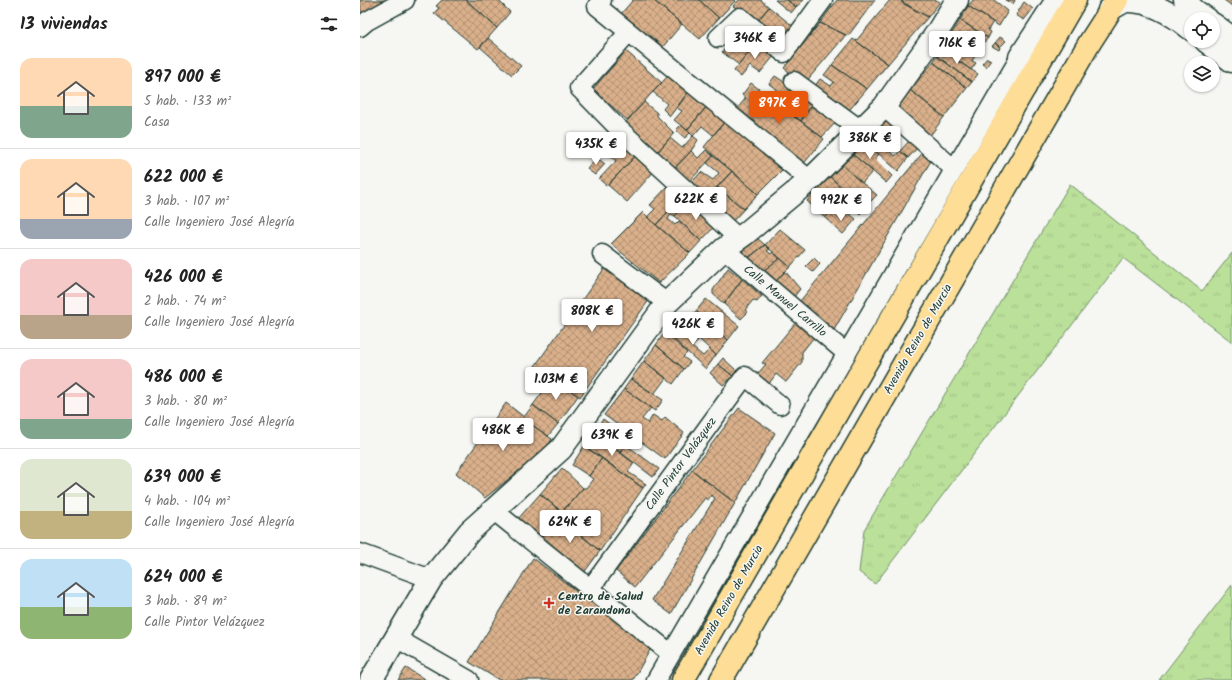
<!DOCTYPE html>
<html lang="es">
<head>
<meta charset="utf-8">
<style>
  body { margin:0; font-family:Kalam,sans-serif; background:#f6f6f6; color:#222; height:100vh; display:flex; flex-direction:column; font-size:15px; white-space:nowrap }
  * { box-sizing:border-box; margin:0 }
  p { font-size:13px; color:#767676 }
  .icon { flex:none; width:22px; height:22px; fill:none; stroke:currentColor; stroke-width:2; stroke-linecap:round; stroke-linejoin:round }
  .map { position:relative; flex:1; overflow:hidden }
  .side { display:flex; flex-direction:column; background:#fff; width:360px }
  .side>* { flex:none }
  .buttons { position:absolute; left:824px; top:12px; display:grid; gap:8px }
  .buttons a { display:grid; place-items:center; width:36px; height:36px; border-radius:50%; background:#fff; box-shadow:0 1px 3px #0004; font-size:20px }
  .price { position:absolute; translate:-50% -34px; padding:0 9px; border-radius:4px; background:#fff; color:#222; font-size:13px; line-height:26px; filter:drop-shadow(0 1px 2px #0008) }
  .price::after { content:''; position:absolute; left:50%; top:24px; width:12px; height:9px; margin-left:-6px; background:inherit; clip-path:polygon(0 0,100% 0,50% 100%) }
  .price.active { background:#ea580c; color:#fff }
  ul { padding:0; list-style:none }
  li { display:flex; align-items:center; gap:12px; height:100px; padding:0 20px }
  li+li { border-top:1px solid #e0e0e0 }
  li span { display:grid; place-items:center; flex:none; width:112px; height:80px; border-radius:12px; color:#555 }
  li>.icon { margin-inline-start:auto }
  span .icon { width:48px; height:48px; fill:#fffc; stroke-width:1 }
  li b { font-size:17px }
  h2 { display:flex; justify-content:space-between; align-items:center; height:48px; padding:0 20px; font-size:17px }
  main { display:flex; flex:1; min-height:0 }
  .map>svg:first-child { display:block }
</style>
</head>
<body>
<main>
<section class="side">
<h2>13 viviendas<svg class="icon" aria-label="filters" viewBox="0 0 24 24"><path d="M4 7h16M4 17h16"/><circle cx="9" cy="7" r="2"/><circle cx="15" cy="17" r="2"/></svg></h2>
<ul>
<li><span style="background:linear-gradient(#ffd9b3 60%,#7fa58c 0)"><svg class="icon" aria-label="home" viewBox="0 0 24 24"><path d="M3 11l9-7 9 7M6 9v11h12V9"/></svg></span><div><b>897 000 €</b><p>5 hab. · 133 m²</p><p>Casa</p></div></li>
<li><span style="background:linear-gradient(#ffd9b3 75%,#9aa5b1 0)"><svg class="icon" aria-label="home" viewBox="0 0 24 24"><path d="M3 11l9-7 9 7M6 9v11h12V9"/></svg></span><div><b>622 000 €</b><p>3 hab. · 107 m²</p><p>Calle Ingeniero José Alegría</p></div></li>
<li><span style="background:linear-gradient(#f6c9c9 70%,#b9a48a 0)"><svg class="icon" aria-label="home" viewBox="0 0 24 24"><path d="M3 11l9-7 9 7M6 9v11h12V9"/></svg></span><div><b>426 000 €</b><p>2 hab. · 74 m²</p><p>Calle Ingeniero José Alegría</p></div></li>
<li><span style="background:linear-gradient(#f6c9c9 75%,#7fa58c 0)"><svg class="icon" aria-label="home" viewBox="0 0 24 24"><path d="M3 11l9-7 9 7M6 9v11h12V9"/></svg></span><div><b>486 000 €</b><p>3 hab. · 80 m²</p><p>Calle Ingeniero José Alegría</p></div></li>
<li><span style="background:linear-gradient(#dfe7d0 65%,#c2b280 0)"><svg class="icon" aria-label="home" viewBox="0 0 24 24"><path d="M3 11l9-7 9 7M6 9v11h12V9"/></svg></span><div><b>639 000 €</b><p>4 hab. · 104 m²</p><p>Calle Ingeniero José Alegría</p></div></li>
<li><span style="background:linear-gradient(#bfe0f5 60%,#8fb573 0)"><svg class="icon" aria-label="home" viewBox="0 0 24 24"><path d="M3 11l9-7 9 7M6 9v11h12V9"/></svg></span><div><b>624 000 €</b><p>3 hab. · 89 m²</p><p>Calle Pintor Velázquez</p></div></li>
</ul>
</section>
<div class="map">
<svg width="872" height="680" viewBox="0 0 872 680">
  <defs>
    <pattern id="grass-tufts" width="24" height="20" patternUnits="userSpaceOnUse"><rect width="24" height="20" fill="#bbe09a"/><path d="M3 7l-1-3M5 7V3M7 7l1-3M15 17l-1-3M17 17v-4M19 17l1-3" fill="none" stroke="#a0c185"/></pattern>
    <pattern id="building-cross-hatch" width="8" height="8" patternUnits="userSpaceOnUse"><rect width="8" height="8" fill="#dab08b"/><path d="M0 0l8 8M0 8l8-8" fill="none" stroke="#b09072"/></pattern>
  </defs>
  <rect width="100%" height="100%" fill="#f6f6f2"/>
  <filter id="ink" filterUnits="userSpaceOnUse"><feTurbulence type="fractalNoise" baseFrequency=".025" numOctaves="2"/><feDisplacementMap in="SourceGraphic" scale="8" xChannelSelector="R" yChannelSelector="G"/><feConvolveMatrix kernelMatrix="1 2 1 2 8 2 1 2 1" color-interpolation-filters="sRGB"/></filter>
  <g filter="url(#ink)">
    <path fill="url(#grass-tufts)" stroke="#6d8e67" d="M710,184L842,291L872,253V342L763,258L515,584L499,572L504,530Z
      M872,585V680H799Z"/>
    <path fill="url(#building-cross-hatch)" stroke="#1f3d34" d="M0,0H31L6,16L1,14Z
      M82,0H106L137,28L118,49L74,13L79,8L76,6Z
      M106,0H138L150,12L137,28Z
      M273,0H293L322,24L301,49L259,16Z
      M293,0H339L359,18L340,39Z
      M339,0H376L359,18Z
      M379,0H401L409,7L396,23L373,6Z
      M415,0H427L436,7L431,13Z
      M427,0H444L436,7Z
      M477,0H515L488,36L460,23Z
      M530,0H539L568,17L528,64L496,41Z
      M543,0H576L580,2L568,17L542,3Z
      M613,0H634L648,11L639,26L608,6Z
      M646,0H655L653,4Z
      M864,0H872V6Z
      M664,2L673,9L664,20L656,15Z
      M608,6L633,22L628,30L631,32L628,38L600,20Z
      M409,7L434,27L421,43L396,23Z
      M600,20L628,38L623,44L617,40L612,47L591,35Z
      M460,23L486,35L444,84L424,68Z
      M381,30L397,42L379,65L362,52Z
      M591,35L618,51L612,61L616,63L611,70L582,48Z
      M640,37L646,41L640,47L635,43Z
      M128,38L161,66L152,75L120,47Z
      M493,39L528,64L507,89L472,65Z
      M397,42L414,56L400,73L390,66L381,77L374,71Z
      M635,43L640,47L639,50L632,46Z
      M582,48L599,62L618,74L612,82L577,56Z
      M266,51L302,83L290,95L284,102L267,120L233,89Z
      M577,56L612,82L607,88L573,62Z
      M627,58L631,60L626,67L622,64Z
      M573,62L607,88L584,117L550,90Z
      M472,65L507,89L486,114L452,90L460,79L471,86L474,82L464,75Z
      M312,76L329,91L310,116L303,109L307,104L293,92L307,77Z
      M415,76L435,89L420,106L414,100L420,92L409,84Z
      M391,83L464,139L441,167L376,110L386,98L382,95Z
      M550,90L584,117L569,137L535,107Z
      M329,91L347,106L327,130L314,120L322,111L317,108Z
      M438,91L453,103L441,121L434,117L440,112L428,102Z
      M284,102L297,113V116L314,133L294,156L262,127Z
      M453,103L477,121L462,137L441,121Z
      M347,106L366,120L353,135L342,126L333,136L327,130Z
      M525,113L544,131L541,135L537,132L530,141L514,126Z
      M366,120L423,169L398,194L344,147Z
      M321,125L330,133L325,138L316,130Z
      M514,126L530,141L524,147L535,156L540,151L548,158L538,171L502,139Z
      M256,133L278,153L247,186L239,179L256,161L244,151Z
      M333,136L338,140L331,151L311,172L294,156L310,138L322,148Z
      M502,139L519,154L515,159L532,176L526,183L490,152Z
      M551,139L560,145L548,158L540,151Z
      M346,150L353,156L326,185L311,172L331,151L338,158Z
      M565,150L573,157L474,330L440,301Z
      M490,152L513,171L502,183L481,164Z
      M278,153L296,169L267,202L248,185Z
      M353,156L372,171L345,201L328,187L341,172L353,180L359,173L347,163Z
      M237,158L245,164L235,175L227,169Z
      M481,164L496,178L517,195L504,208L469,176Z
      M372,171L398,194L384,209L357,187Z
      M469,176L504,208L500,214L485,201L481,206L459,187Z
      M310,184L323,195L296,225L287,217L295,209L290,205Z
      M357,187L384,209L370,224L345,201Z
      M459,187L478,204L465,218L447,201Z
      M323,195L329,201L315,216L311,214L308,219L315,225L319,221L341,241L330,253L296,225Z
      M329,201L357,224L341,241L315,216Z
      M472,211L482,219L488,213L496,219L483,234L465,218Z
      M283,212L296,225L330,253L299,283L251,244Z
      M420,229L445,250L430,267L405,245Z
      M397,238L405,245L388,258L380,250Z
      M405,245L410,249L407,251L411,254L413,252L420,258L403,271L388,258Z
      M420,258L430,267L415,282L403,271Z
      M454,258L460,264L453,272L446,266Z
      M368,268L382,279L364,304L353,294V290Z
      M244,269L289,300L220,397L175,366Z
      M425,271L440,289L430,302L414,284Z
      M382,279L402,296L397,302L393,300L385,310L388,312L381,319L364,304Z
      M346,299L379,326L368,340L336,311Z
      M336,311L368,340L356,355L339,339L325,324Z
      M436,322L454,337L442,352V362L426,382L416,374L408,385L396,376L406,364L402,363Z
      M325,324L339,339L332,347L343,356L350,349L356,355L346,369L312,338Z
      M305,332L327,353L323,357L330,362L324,369L296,345Z
      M296,345L324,369L313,384L284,361Z
      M363,358L377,371L373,376L358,364Z
      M284,361L306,378L294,394L271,379Z
      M358,364L373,376L363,385L350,373Z
      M193,378L218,396L198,424L173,405Z
      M271,379L303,400L295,411L264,389Z
      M264,389L291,408L282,419L288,423L293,415L302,421L305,417L324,433L305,459L244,415Z
      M146,403L164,417L165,420L192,439L186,449L125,498L96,473Z
      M173,405L198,424L188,436L165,420L164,417Z
      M379,408L415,433L375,503L332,470Z
      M243,419L261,433L256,441L264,447L260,452L233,433Z
      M233,433L274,463L268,472L286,484L283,488L224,446Z
      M265,444L299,469L293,477L260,452Z
      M224,446L242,458L229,476L212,465Z
      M242,458L283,488L240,551L212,528L214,526L201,515L202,512L223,488H226L233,479L229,476Z
      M202,468L223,488L202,512L180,494Z
      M332,470L375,503L311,614L292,600L355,498L351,495L348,500L345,498L275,587L256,571Z
      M180,494L202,512L201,515L180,538L157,520Z
      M201,515L214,526L212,528L240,551L223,574L180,538Z
      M173,558L291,648L273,680H139L109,662Z
      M46,668L66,680H38Z"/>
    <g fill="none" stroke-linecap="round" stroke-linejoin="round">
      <defs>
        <path id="minor" d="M242,0L237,6L450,180
          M0,27L7,21L45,0
          M269,32L219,88L258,128L378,238
          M358,38L380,17L424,53L463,0
          M434,81L501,130
          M524,107L594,169
          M364,249L486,353
          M242,254L307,303
          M133,510L310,653
          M0,553L71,579
          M230,589L385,376L420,405
          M36,638L109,680
          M296,680L660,57"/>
        <path id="tertiary" d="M665,87L660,57L697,0
          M11,680L71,579L110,531L201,449L307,303L364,249L385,234L450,180L524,107L576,34L597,0"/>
        <path id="secondary" d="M825,0L834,10L847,19
          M749,10C755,7 760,3 766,1C790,0 814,15 831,29
          M853,24L872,38
          M846,41L872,61"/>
        <path id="primary" d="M323,680L715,0
          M361,680L730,42L757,0"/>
      </defs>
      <use href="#minor" stroke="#1f3d34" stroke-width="21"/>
      <use href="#tertiary" stroke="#1f3d34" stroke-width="25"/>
      <use href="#secondary" stroke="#1f3d34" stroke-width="25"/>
      <use href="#primary" stroke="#1f3d34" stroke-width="25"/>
      <use href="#minor" stroke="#f6f6f2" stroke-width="18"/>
      <use href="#tertiary" stroke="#f6f6f2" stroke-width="22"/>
      <use href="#secondary" stroke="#f6f6f2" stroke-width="22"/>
      <use href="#primary" stroke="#fedd96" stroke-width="22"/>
    </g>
  </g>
  <path fill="#c8321e" stroke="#f6f6f2" stroke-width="1.5" d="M187 597h4v4h4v4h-4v4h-4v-4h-4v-4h4z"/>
  <g text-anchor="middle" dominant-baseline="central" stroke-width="3" stroke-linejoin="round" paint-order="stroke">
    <g font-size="12" fill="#1f3d34" stroke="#f6f6f2">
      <text transform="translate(425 301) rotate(40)">Calle Manuel Carrillo</text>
      <text transform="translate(558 339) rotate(-60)">Avenida Reino de Murcia</text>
      <text transform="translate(321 464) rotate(-54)">Calle Pintor Velázquez</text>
      <text transform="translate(369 600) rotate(-60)">Avenida Reino de Murcia</text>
    </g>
    <g font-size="12" font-weight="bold" fill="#1f3d34" stroke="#f6f6f2" text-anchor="start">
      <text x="198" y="596">Centro de Salud<tspan x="198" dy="14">de Zarandona</tspan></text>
    </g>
  </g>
</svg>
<div class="buttons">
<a><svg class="icon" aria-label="locate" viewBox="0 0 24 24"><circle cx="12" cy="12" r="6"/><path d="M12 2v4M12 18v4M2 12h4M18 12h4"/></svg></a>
<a><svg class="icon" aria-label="layers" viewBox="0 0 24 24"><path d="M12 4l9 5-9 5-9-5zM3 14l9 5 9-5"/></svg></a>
</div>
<b class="price" style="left:395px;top:60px">346K €</b>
<b class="price" style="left:597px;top:65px">716K €</b>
<b class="price active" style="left:419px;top:125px">897K €</b>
<b class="price" style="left:510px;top:160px">386K €</b>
<b class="price" style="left:236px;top:166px">435K €</b>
<b class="price" style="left:336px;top:221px">622K €</b>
<b class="price" style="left:481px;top:222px">992K €</b>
<b class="price" style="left:232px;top:333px">808K €</b>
<b class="price" style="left:333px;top:346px">426K €</b>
<b class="price" style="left:196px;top:401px">1.03M €</b>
<b class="price" style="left:143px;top:452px">486K €</b>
<b class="price" style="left:252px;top:457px">639K €</b>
<b class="price" style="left:210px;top:544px">624K €</b>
</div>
</main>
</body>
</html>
